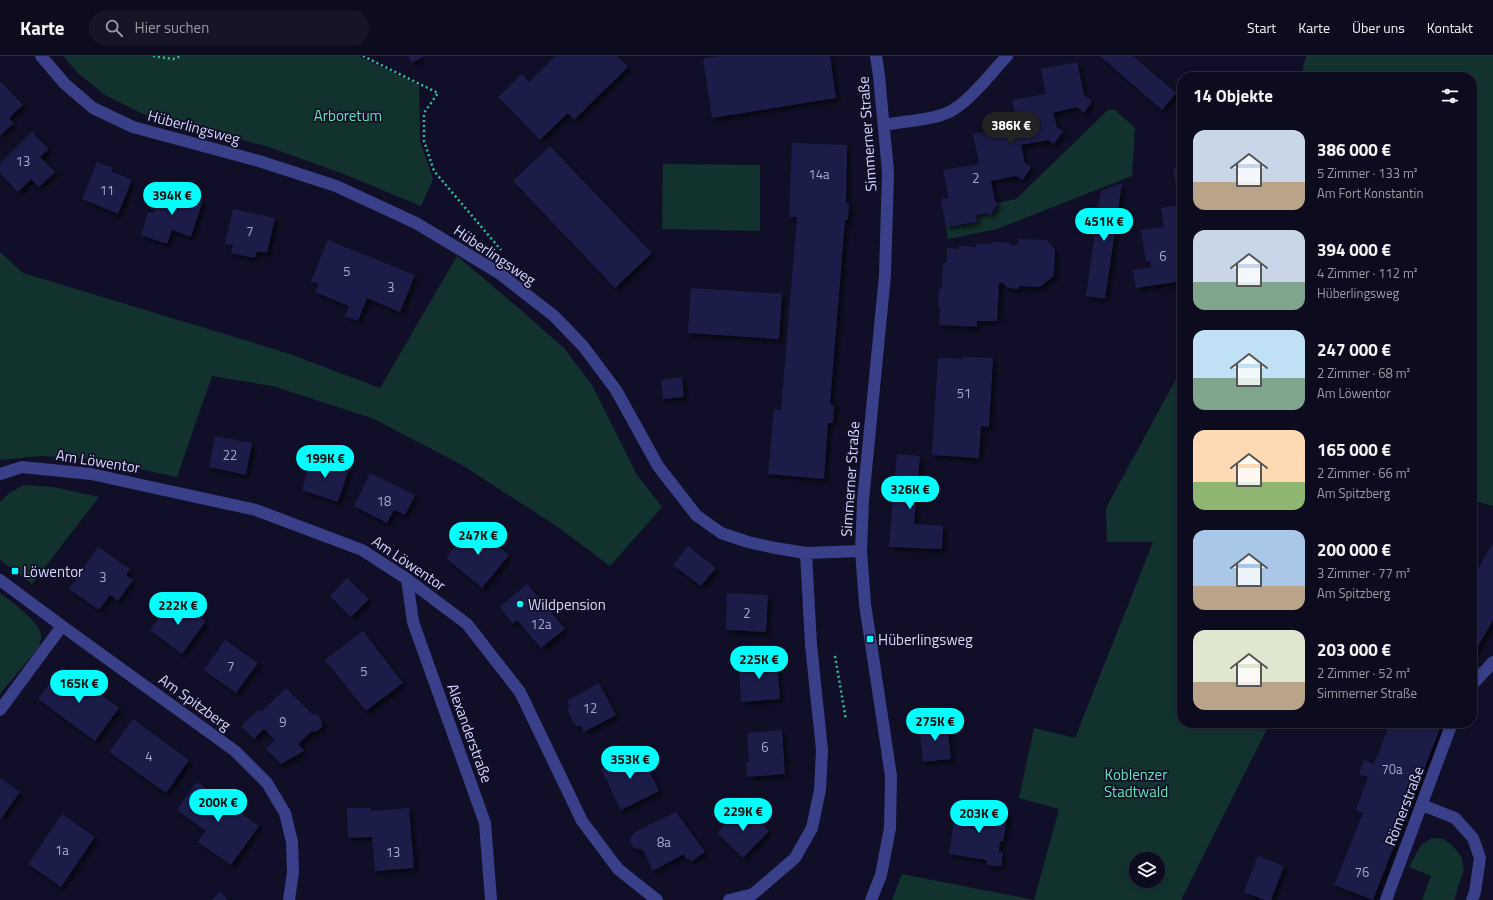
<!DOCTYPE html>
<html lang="de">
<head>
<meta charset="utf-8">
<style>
  body { margin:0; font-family:"Titillium Web",sans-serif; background:#161427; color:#f1f3f6; height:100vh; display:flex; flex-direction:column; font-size:15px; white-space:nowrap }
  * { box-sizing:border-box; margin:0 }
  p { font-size:13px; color:#9a9ba4 }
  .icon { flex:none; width:22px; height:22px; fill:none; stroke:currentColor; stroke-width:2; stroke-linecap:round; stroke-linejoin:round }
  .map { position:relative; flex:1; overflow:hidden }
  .drawer { position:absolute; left:1177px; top:16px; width:300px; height:656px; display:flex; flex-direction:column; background:#0d0b1e; border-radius:16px; box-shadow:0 2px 6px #0003,0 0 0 1px #2d2b3c }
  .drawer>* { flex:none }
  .controls { position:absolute; left:1129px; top:796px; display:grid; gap:8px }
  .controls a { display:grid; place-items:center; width:36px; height:36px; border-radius:50%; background:#0d0b1e; box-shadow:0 2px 6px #0003,0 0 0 1px #2d2b3c; font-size:20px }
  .price { position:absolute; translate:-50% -34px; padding:0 9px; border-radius:14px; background:#02fffd; color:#111; font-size:13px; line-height:26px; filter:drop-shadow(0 1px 2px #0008) }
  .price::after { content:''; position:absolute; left:50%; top:24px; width:12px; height:9px; margin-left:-6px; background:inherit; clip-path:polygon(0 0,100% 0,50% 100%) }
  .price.selected { background:#222; color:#fff }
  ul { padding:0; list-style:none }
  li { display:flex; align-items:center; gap:12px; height:100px; padding:0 16px }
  li span { display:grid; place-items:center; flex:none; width:112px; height:80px; border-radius:12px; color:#555 }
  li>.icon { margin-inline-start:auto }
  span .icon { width:48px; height:48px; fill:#fffc; stroke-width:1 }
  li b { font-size:17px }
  h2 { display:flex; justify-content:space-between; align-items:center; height:48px; padding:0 16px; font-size:17px }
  header { display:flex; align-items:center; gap:24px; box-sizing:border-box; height:56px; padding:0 20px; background:#0d0b1e; border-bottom:1px solid #2d2b3c }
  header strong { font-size:19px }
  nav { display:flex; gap:22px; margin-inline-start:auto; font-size:14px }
  .search { width:280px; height:36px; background:#161427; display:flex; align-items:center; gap:10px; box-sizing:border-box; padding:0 14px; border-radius:22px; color:#9a9ba4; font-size:15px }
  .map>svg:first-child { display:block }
</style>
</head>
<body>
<header>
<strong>Karte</strong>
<div class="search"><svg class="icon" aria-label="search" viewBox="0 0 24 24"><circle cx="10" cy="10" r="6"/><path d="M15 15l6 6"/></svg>Hier suchen</div>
<nav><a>Start</a><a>Karte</a><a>Über uns</a><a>Kontakt</a></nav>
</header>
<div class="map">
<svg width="1493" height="844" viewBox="0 0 1493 844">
  <defs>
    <filter id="shadow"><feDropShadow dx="3.5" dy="3.5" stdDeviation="2" flood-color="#0009"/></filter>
  </defs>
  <rect width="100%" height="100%" fill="#110f28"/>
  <path fill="#12322e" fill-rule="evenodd" d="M63,0H358L419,29L420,85L433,123L421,150L341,117L269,91L143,58L105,39L78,17Z
    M1306,0H1493V450L1472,444V21H1301Z
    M1108,54H1115L1135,72L1132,120L997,173L948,183L946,171L977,166L976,159L986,157L991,159L998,147L1016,143Z
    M663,108L760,109V175L662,173Z
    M0,196L23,217L287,297L380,332L457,200L522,255L565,293L592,329L637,419L662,451L610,510L558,471L462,409L374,363L273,330L212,320L177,421L98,404L42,400L0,404Z
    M1182,312V667H1270L1181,844H892L902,818L1034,844L1059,753L1019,742L1034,672L1075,682L1153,486H1107L1106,452ZM1136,803H1158V825H1136Z
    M24,429L53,431L99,441L32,528L0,504V446L9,437Z
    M0,537C11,545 38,565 41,578C42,583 40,586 39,591L0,638Z
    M1432,782L1443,783L1452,789L1461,800L1464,813L1454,844H1422L1431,820L1409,811L1421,789Z"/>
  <path fill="#1f1b4a" filter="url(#shadow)" d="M408,0H424L412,7Z
    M556,0H617L628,11L574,64L568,57L540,84L498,41L522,18L529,26Z
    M719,0H830L836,42L712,62L703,3Z
    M1100,0H1133L1176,37L1162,54Z
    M1077,6L1084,39L1092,45L1084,57L1077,51L1053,57L1057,71L1063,75L1054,88L1048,84L1021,89L1025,107L1031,111L1023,124L1016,120L991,125L995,145L998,147L991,159L986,157L976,159L977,166L946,171L941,143L949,142L943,114L979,108L973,78L1018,69L1012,44L1046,38L1041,13Z
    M0,25L23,49L9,62L14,67L0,80Z
    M32,76L49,93L40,101L55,116L39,131L31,123L18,136L0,117V108Z
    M792,87L847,89L846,147H849L848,164H845L830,348L834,349L833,367H828L824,423L768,418L774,353L781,354L797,161H789Z
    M550,90L652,197L615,232L513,125Z
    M97,106L113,112L111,115L132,124L118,158L82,143Z
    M1182,111V225L1136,232L1133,214L1151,211L1150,205L1146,206L1141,174L1164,171L1161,152L1179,149L1173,112Z
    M1122,127L1105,243L1086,240L1101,135Z
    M162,130L203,144L191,181L172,174L167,188L141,179L148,156L153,157Z
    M233,153L275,162L267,197L257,195L255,202L231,197L233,189L225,188Z
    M1018,183L1046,184L1055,193L1054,220L1040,231L1019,230V233L1008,232L1003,227H999L997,265H977V271L939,269L940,251H938L939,234L942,231L943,208L947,205V192L959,193V190L976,191V188H992V186L1010,187V189H1018Z
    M328,184L415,219L400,256L367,242L358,265L345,260L349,250L315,236L319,228L311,225Z
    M691,232L782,238L779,283L688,277Z
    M963,301L993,302L989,371L981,370L979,402L932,399L938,302L962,303Z
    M682,321L684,341L663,343L661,324Z
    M215,380L252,387L246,419L209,411Z
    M897,398L920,400L914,468L943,470L942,493L889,491Z
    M312,401L349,413L338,446L302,434Z
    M370,417L415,439L405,459L394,454L387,467L354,450Z
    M473,469L509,499L482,532L446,502Z
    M1493,487V564L1472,601V522Z
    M688,490L716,512L701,530L673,509Z
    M98,491L130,513L126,519L133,524L118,545L110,539L99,554L69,533Z
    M347,522L369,543L351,561L330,540Z
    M527,528L565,573L541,592L517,564L513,568L500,551Z
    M727,537L768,539L766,576L726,574Z
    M174,541L206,565L182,598L150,574Z
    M363,575L403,627L366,655L325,604Z
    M225,584L258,607L236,637L204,614Z
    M777,603L780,643L741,646L739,605Z
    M62,611L119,652L95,685L38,643Z
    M599,627L616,659L584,676L580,669L576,671L567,653L570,651L567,645Z
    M286,632L312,658H317L321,663L322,671L317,675L311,676L298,688L304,695L281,708L266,693L275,684L264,673L254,683L241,670L258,654L261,656Z
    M133,663L189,704L166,737L109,696Z
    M947,666L951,703L923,706L919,668Z
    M1390,667H1442L1373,844L1334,829L1363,757L1356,754L1368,721L1359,718L1364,704L1374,708Z
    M782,674L785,718L747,721L746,706H749L747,677Z
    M639,694L659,735L621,754L601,713Z
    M0,722L20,736L0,764Z
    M197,726L259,770L231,809L198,786L206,775L177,754Z
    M957,748L1008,756L1003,786L1000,785L999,796L1003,797L1001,811L987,809V804L949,798Z
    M743,750L769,775L743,802L717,777Z
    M347,752H371V755L409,752L414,812L375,815L372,781L348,782Z
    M676,756L705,796L692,805L686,802L684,798L653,815L643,794L634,792L631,788L630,784L632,780L635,776Z
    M62,758L95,781L61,831L28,808Z
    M1258,800L1284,810L1271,844H1265L1244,836Z
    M221,836L228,844H211Z"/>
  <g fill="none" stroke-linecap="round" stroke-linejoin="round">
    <path stroke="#2dbda4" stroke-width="2.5" stroke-dasharray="2 3" stroke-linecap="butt" d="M153,0L173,3L181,0
      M363,0L438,37L424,57V85L434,115L501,194
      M835,600L846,664"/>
    <path stroke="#393f88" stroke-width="12" d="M41,0L65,28L93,52L133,71L259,105L336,130L416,167L499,217L554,260L583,290L616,334L658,410L696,459L721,477L748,486L775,492L806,497L861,495
      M884,69C904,65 928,65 947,57C967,49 992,16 1007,0
      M0,418L22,411L91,418L256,454L362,494L407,523L467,568L520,636L582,765L618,813L657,844
      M407,523L413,566L485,767L491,844
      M0,524L62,570L235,695L267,727L285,757L292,786L293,816L289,844
      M1472,629L1493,606
      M0,654L62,570
      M1422,749L1455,762L1473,782L1480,802L1475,836L1472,844
      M729,844L753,838L795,802L812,772L820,734L822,694L811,589L806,497
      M871,844L881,819L890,772L891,720L865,548L861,495L863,445L885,219L888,116L879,20L876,0
      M1386,844L1452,667"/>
  </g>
  <g fill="#02fffd" stroke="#110f28" stroke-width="1.5">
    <rect x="11" y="511" width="8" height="8" rx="2"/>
    <circle cx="520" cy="548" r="4"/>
    <rect x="866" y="579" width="8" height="8" rx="2"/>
  </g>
  <g text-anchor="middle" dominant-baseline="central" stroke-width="3.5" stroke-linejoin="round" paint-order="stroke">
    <g font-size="13" fill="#a8a7d2">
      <text x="23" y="105">13</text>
      <text x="819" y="118">14a</text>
      <text x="976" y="122">2</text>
      <text x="107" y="134">11</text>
      <text x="250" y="175">7</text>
      <text x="1163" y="200">6</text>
      <text x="347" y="215">5</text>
      <text x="391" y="231">3</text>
      <text x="964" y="337">51</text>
      <text x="230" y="399">22</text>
      <text x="384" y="445">18</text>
      <text x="103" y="521">3</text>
      <text x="747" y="557">2</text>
      <text x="541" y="568">12a</text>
      <text x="231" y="610">7</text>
      <text x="364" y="615">5</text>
      <text x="590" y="652">12</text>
      <text x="283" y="666">9</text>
      <text x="765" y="691">6</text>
      <text x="149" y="700">4</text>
      <text x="1392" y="713">70a</text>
      <text x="664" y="786">8a</text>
      <text x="62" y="794">1a</text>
      <text x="393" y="796">13</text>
      <text x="1362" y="816">76</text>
    </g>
    <g font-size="15" fill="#5ee3b3" stroke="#110f28">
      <text x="348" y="59">Arboretum</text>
      <text x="1136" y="718">Koblenzer<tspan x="1136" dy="17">Stadtwald</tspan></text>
    </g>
    <g font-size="15" fill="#d6d6ff" stroke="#110f28">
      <text transform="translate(194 71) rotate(15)">Hüberlingsweg</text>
      <text transform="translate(867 78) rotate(-94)">Simmerner Straße</text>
      <text transform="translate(495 199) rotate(34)">Hüberlingsweg</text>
      <text transform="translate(98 405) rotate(9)">Am Löwentor</text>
      <text transform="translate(850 423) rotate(-86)">Simmerner Straße</text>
      <text transform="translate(409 507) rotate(34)">Am Löwentor</text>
      <text transform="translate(195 646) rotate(36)">Am Spitzberg</text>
      <text transform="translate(470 677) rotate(70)">Alexanderstraße</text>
      <text transform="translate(1404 750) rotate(-69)">Römerstraße</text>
    </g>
    <g font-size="15" fill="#d6d6ff" stroke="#110f28" text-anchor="start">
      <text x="23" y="515">Löwentor</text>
      <text x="528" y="548">Wildpension</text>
      <text x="878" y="583">Hüberlingsweg</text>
    </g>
  </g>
</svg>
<div class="controls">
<a><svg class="icon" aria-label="layers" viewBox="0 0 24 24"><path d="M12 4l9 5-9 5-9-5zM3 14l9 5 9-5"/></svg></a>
</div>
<b class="price selected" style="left:1011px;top:90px">386K €</b>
<b class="price" style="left:172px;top:160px">394K €</b>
<b class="price" style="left:1104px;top:186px">451K €</b>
<b class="price" style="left:325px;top:423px">199K €</b>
<b class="price" style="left:910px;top:454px">326K €</b>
<b class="price" style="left:478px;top:500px">247K €</b>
<b class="price" style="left:178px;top:570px">222K €</b>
<b class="price" style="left:759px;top:624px">225K €</b>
<b class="price" style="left:79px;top:648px">165K €</b>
<b class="price" style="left:935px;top:686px">275K €</b>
<b class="price" style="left:630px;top:724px">353K €</b>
<b class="price" style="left:218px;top:767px">200K €</b>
<b class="price" style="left:743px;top:776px">229K €</b>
<b class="price" style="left:979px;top:778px">203K €</b>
<section class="drawer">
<h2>14 Objekte<svg class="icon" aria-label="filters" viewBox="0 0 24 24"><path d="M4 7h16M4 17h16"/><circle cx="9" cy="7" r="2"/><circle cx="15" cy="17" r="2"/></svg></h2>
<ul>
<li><span style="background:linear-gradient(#c9d6e8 65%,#b9a48a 0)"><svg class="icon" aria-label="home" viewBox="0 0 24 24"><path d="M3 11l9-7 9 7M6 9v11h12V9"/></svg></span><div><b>386 000 €</b><p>5 Zimmer · 133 m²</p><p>Am Fort Konstantin</p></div></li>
<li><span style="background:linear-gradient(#c9d6e8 65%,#7fa58c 0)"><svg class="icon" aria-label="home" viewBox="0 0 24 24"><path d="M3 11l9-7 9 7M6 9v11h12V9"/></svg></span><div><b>394 000 €</b><p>4 Zimmer · 112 m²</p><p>Hüberlingsweg</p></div></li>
<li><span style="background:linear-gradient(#bfe0f5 60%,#7fa58c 0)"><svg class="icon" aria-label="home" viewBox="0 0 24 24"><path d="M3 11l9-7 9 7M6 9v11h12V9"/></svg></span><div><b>247 000 €</b><p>2 Zimmer · 68 m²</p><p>Am Löwentor</p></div></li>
<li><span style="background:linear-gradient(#ffd9b3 65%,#8fb573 0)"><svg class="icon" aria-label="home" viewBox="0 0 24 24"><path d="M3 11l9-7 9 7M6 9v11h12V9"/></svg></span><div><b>165 000 €</b><p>2 Zimmer · 66 m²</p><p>Am Spitzberg</p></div></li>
<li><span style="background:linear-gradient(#a9c7e8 70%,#b9a48a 0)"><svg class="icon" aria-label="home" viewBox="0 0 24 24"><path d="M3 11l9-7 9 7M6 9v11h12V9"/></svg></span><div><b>200 000 €</b><p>3 Zimmer · 77 m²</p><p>Am Spitzberg</p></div></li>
<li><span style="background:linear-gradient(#dfe7d0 65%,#b9a48a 0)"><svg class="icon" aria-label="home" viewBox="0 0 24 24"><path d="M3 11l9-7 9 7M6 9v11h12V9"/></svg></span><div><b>203 000 €</b><p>2 Zimmer · 52 m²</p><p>Simmerner Straße</p></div></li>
</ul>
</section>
</div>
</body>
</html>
